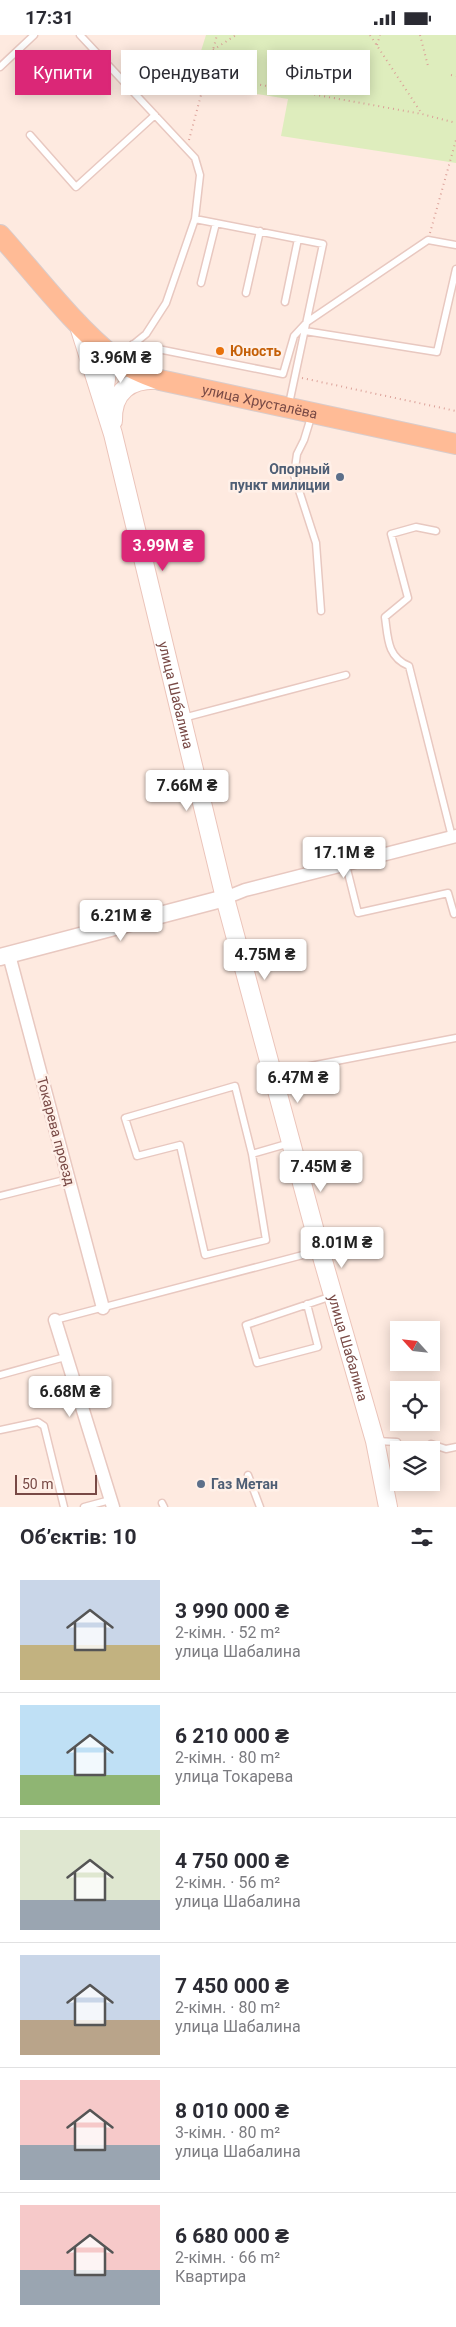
<!DOCTYPE html>
<html lang="uk">
<head>
<meta charset="utf-8">
<style>
  body { margin:0; font-family:Roboto,sans-serif; background:#f7f7f7; color:#2b2b33; height:100vh; display:flex; flex-direction:column; font-size:19px; white-space:nowrap }
  * { box-sizing:border-box; margin:0 }
  p { font-size:16px; color:#7c7c81 }
  .icon { flex:none; width:28px; height:28px; fill:none; stroke:currentColor; stroke-width:2; stroke-linecap:round; stroke-linejoin:round }
  .map { position:relative; height:1472px; overflow:hidden }
  .panel { display:flex; flex-direction:column; background:#fff; flex:1 }
  .panel>* { flex:none }
  .top-card { position:absolute; left:15px; top:15px; width:426px; height:45px; display:flex; gap:10px }
  .needle { width:32px; rotate:297deg }
  .controls { position:absolute; left:390px; top:1286px; display:grid; gap:10px }
  .controls a { display:grid; place-items:center; width:50px; height:50px; border-radius:0px; background:#fff; box-shadow:0 2px 12px #0003; font-size:25px }
  .scale { position:absolute; left:15px; bottom:12px; width:82px; box-sizing:border-box; padding-left:5px; border:2px solid #784945; border-top:0; font-size:14px; line-height:18px; white-space:nowrap; color:#784945; -webkit-text-stroke:4px #fff0e8; paint-order:stroke }
  .price { position:absolute; translate:-50% -42px; padding:0 11px; border-radius:5px; background:#fff; color:#222; font-size:16px; line-height:32px; filter:drop-shadow(0 1px 2px #0008) }
  .price::after { content:''; position:absolute; left:50%; top:30px; width:15px; height:11px; margin-left:-8px; background:inherit; clip-path:polygon(0 0,100% 0,50% 100%) }
  .price.selected { background:#db2777; color:#fff }
  ul { padding:0; list-style:none }
  li { display:flex; align-items:center; gap:15px; height:125px; padding:0 20px }
  li+li { border-top:1px solid #e1e1e2 }
  li span { display:grid; place-items:center; flex:none; width:140px; height:100px; border-radius:0px; color:#555 }
  li>.icon { margin-inline-start:auto }
  span .icon { width:60px; height:60px; fill:#fffc; stroke-width:1 }
  li b { font-size:21px }
  h2 { display:flex; justify-content:space-between; align-items:center; height:60px; padding:0 20px; font-size:21px }
  .chip { padding:0 18px; border-radius:0px; background:#fff; box-shadow:0 2px 12px #0003; font-size:18px; line-height:45px }
  .chip.selected { background:#db2777; color:#fff }
  .status { display:flex; justify-content:space-between; align-items:center; height:35px; padding:0 25px; background:#fff; direction:ltr }
  .status svg { height:14px; fill:currentColor }
  .map>svg:first-child { display:block }
</style>
</head>
<body>
<div class="status"><b>17:31</b><svg viewBox="0 0 49 12"><path d="M0 12V9h3v3zM5 12V6h3v6zM10 12V3h3v9zM15 12V0h3v12zM26 1h20v11H26zM47 4h2v5h-2z"/></svg></div>
<div class="map">
<svg width="456" height="1472" viewBox="0 0 456 1472">
  <rect width="100%" height="100%" fill="#feeae0"/>
  <path fill="#deedbd" d="M206,0H456V128L281,101L288,64L191,48Z"/>
  <g fill="none" stroke-linecap="round" stroke-linejoin="round">
    <defs>
      <path id="service" d="M80,0L195,123L200,140L195,184L166,268L146,299L119,321
        M0,32L34,0
        M30,100L76,152L155,80
        M195,184L323,209L289,369
        M201,248L216,188
        M246,258L260,196
        M285,267L298,204
        M305,296L437,317L456,234
        M133,309L283,339L294,301L307,287L428,205L456,210
        M312,379L304,405L297,419L294,440L316,508L321,576
        M436,496L416,492L391,499L408,563L385,582C388,603 387,622 409,631L452,802
        M183,683L346,640
        M346,830L358,878L448,858L454,879
        M274,1038L456,1003
        M252,1119L266,1205L205,1220L180,1110L137,1121L125,1083L235,1051L252,1119L290,1108
        M0,1161L68,1144
        M307,1269L318,1312L257,1328L246,1290L332,1261
        M55,1285L318,1216
        M0,1340L65,1322
        M0,1395L38,1387L44,1391L64,1472
        M376,1406L397,1407
        M431,1409L446,1414L456,1412
        M248,1440L260,1472
        M162,1468L164,1472
        M84,1472L110,1465"/>
      <path id="minor" d="M225,863L245,855L456,801
        M9,920L103,1273
        M55,1285L113,1472"/>
      <path id="tertiary" d="M0,922L225,863"/>
      <g id="secondary">
        <path id="s1" d="M78,288L113,399L225,863L320,1215L375,1406L388,1472"/>
        <path d="M104,360L107,336L116,323"/>
        <path d="M113,386C112,356 131,343 160,345"/>
      </g>
      <g id="primary">
        <path id="s2" d="M0,200C34,238 75,292 115,323C128,333 145,339 160,345L456,409"/>
      </g>
    </defs>
    <use href="#service" stroke="#e8c8c0" stroke-width="9"/>
    <use href="#minor" stroke="#e8c8c0" stroke-width="15"/>
    <use href="#tertiary" stroke="#e8c8c0" stroke-width="19"/>
    <use href="#secondary" stroke="#ebc4ba" stroke-width="20"/>
    <use href="#primary" stroke="#d9cccb" stroke-width="22"/>
    <path stroke="#dba098" stroke-width="2" stroke-dasharray="1 4" stroke-linecap="butt" d="M370,0L422,79
      M420,0L428,31
      M377,10L380,0
      M213,15L236,0
      M206,40L422,79L456,88
      M451,40L456,41
      M189,105L217,0
      M430,198L456,105
      M302,343L456,376"/>
    <use href="#service" stroke="#fff" stroke-width="6"/>
    <use href="#minor" stroke="#fff" stroke-width="12"/>
    <use href="#tertiary" stroke="#fff" stroke-width="16"/>
    <use href="#secondary" stroke="#fff" stroke-width="18"/>
    <use href="#primary" stroke="#ffbb96" stroke-width="20"/>
  </g>
  <circle fill="#e8710a" stroke="#fff0e8" stroke-width="2" cx="220" cy="316" r="5"/>
  <g fill="#5c6f8a" stroke="#fff0e8" stroke-width="2">
    <circle cx="340" cy="442" r="5"/>
    <circle cx="201" cy="1449" r="5"/>
  </g>
  <g text-anchor="middle" dominant-baseline="central" stroke-width="5" stroke-linejoin="round" paint-order="stroke">
    <g font-size="14" font-weight="bold" fill="#c56008" stroke="#fff0e8" text-anchor="start">
      <text x="230" y="316">Юность</text>
    </g>
    <g font-size="14" fill="#784945" stroke="#fff0e8">
      <text stroke="none"><textPath href="#s2" startOffset="321">улица Хрусталёва</textPath></text>
      <text stroke="none"><textPath href="#s1" startOffset="385">улица Шабалина</textPath></text>
      <text transform="translate(56 1096) rotate(75)">Токарева проезд</text>
      <text stroke="none"><textPath href="#s1" startOffset="1060">улица Шабалина</textPath></text>
    </g>
    <g font-size="14" font-weight="bold" fill="#4e5e75" stroke="#fff0e8" text-anchor="end">
      <text x="330" y="434">Опорный<tspan x="330" dy="16">пункт милиции</tspan></text>
      <text x="211" y="1449" text-anchor="start">Газ Метан</text>
    </g>
  </g>
</svg>
<div class="controls">
<a><svg class="needle" viewBox="-14 -14 28 28"><path d="M0-13l5 13h-10z" fill="#e53935"/><path d="M0 13l5-13h-10z" fill="#7c7c81"/></svg></a>
<a><svg class="icon" aria-label="locate" viewBox="0 0 24 24"><circle cx="12" cy="12" r="6"/><path d="M12 2v4M12 18v4M2 12h4M18 12h4"/></svg></a>
<a><svg class="icon" aria-label="layers" viewBox="0 0 24 24"><path d="M12 4l9 5-9 5-9-5zM3 14l9 5 9-5"/></svg></a>
</div>
<div class="scale">50 m</div>
<b class="price" style="left:121px;top:349px">3.96M ₴</b>
<b class="price selected" style="left:163px;top:537px">3.99M ₴</b>
<b class="price" style="left:187px;top:777px">7.66M ₴</b>
<b class="price" style="left:344px;top:844px">17.1M ₴</b>
<b class="price" style="left:121px;top:907px">6.21M ₴</b>
<b class="price" style="left:265px;top:946px">4.75M ₴</b>
<b class="price" style="left:298px;top:1069px">6.47M ₴</b>
<b class="price" style="left:321px;top:1158px">7.45M ₴</b>
<b class="price" style="left:342px;top:1234px">8.01M ₴</b>
<b class="price" style="left:70px;top:1383px">6.68M ₴</b>
<div class="top-card">
<a class="chip selected">Купити</a>
<a class="chip">Орендувати</a>
<a class="chip">Фільтри</a>
</div>
</div>
<section class="panel">
<h2>Об’єктів: 10<svg class="icon" aria-label="filters" viewBox="0 0 24 24"><path d="M4 7h16M4 17h16"/><circle cx="9" cy="7" r="2"/><circle cx="15" cy="17" r="2"/></svg></h2>
<ul>
<li><span style="background:linear-gradient(#c9d6e8 65%,#c2b280 0)"><svg class="icon" aria-label="home" viewBox="0 0 24 24"><path d="M3 11l9-7 9 7M6 9v11h12V9"/></svg></span><div><b>3 990 000 ₴</b><p>2-кімн. · 52 m²</p><p>улица Шабалина</p></div></li>
<li><span style="background:linear-gradient(#bfe0f5 70%,#8fb573 0)"><svg class="icon" aria-label="home" viewBox="0 0 24 24"><path d="M3 11l9-7 9 7M6 9v11h12V9"/></svg></span><div><b>6 210 000 ₴</b><p>2-кімн. · 80 m²</p><p>улица Токарева</p></div></li>
<li><span style="background:linear-gradient(#dfe7d0 70%,#9aa5b1 0)"><svg class="icon" aria-label="home" viewBox="0 0 24 24"><path d="M3 11l9-7 9 7M6 9v11h12V9"/></svg></span><div><b>4 750 000 ₴</b><p>2-кімн. · 56 m²</p><p>улица Шабалина</p></div></li>
<li><span style="background:linear-gradient(#c9d6e8 65%,#b9a48a 0)"><svg class="icon" aria-label="home" viewBox="0 0 24 24"><path d="M3 11l9-7 9 7M6 9v11h12V9"/></svg></span><div><b>7 450 000 ₴</b><p>2-кімн. · 80 m²</p><p>улица Шабалина</p></div></li>
<li><span style="background:linear-gradient(#f6c9c9 65%,#9aa5b1 0)"><svg class="icon" aria-label="home" viewBox="0 0 24 24"><path d="M3 11l9-7 9 7M6 9v11h12V9"/></svg></span><div><b>8 010 000 ₴</b><p>3-кімн. · 80 m²</p><p>улица Шабалина</p></div></li>
<li><span style="background:linear-gradient(#f6c9c9 65%,#9aa5b1 0)"><svg class="icon" aria-label="home" viewBox="0 0 24 24"><path d="M3 11l9-7 9 7M6 9v11h12V9"/></svg></span><div><b>6 680 000 ₴</b><p>2-кімн. · 66 m²</p><p>Квартира</p></div></li>
</ul>
</section>
</body>
</html>
